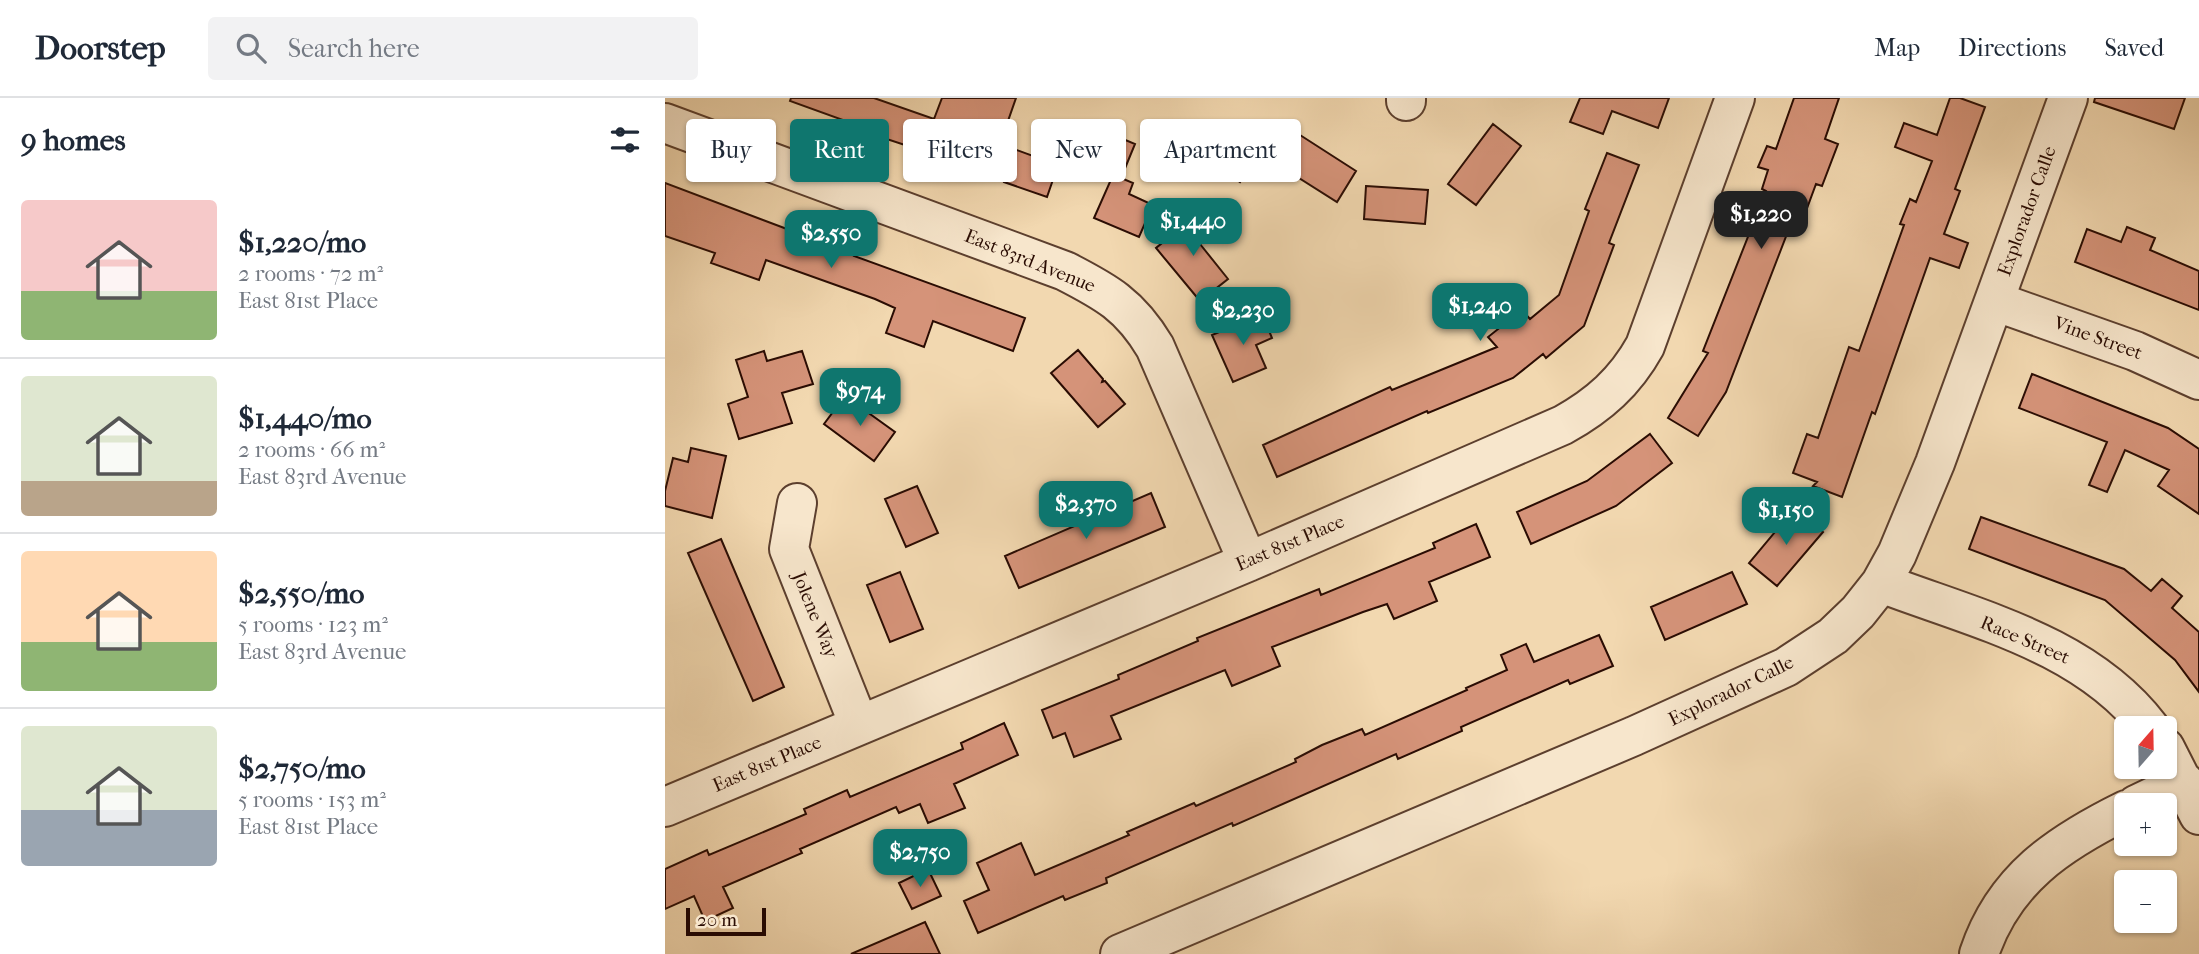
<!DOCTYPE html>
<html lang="en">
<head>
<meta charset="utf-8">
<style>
  body { margin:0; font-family:"IM FELL French Canon",serif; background:#f2f2f3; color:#1f2937; height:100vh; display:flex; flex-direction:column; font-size:26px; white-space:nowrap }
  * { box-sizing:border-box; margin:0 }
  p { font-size:23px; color:#747a83 }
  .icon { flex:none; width:38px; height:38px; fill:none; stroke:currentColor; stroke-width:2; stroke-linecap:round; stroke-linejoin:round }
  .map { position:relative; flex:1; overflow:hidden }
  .sheet { display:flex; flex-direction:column; background:#fff; width:665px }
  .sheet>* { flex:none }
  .top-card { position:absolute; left:21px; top:21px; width:665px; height:63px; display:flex; gap:14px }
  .needle { width:46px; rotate:20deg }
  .controls { position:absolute; left:1449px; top:618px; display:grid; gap:14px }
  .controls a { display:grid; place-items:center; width:63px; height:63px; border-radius:7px; background:#fff; box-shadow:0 2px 5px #0004; font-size:35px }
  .scale { position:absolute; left:21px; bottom:18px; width:80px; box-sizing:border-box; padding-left:7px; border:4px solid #2a0c03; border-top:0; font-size:19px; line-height:24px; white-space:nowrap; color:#2a0c03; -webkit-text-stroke:5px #f7e6cc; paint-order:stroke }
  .price { position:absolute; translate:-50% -60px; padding:0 16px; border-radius:14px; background:#0f766e; color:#fff; font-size:23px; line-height:46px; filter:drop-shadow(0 2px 4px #0008) }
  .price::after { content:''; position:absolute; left:50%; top:42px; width:21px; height:16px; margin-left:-10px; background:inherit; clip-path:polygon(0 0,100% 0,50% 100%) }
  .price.current { background:#222; color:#fff }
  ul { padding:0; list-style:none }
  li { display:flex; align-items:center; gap:21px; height:175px; padding:0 21px }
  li+li { border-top:2px solid #e0e1e3 }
  li span { display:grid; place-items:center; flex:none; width:196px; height:140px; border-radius:7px; color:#555 }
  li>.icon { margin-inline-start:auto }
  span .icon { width:84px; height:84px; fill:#fffc; stroke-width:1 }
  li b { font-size:30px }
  h2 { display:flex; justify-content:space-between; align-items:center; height:84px; padding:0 21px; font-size:30px }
  .chip { padding:0 24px; border-radius:7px; background:#fff; box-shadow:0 2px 5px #0004; font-size:24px; line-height:63px }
  .chip.current { background:#0f766e; color:#fff }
  header { display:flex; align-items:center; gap:42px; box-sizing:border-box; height:98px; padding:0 35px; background:#fff; border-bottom:2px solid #e0e1e3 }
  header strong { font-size:33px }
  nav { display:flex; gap:38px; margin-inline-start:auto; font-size:24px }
  .search { width:490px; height:63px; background:#f2f2f3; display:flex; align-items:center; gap:18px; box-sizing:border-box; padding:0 24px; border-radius:7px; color:#747a83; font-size:26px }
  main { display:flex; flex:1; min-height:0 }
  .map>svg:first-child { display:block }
</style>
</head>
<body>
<header>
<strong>Doorstep</strong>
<div class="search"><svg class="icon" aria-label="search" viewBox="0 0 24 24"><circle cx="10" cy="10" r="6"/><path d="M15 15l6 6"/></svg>Search here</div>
<nav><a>Map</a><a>Directions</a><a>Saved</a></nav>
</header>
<main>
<section class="sheet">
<h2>9 homes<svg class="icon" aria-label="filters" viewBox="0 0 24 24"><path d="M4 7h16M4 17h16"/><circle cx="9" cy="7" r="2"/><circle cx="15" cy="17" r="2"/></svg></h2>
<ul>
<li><span style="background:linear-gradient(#f6c9c9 65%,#8fb573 0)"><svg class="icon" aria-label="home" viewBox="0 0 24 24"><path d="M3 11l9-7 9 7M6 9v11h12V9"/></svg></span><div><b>$1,220/mo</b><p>2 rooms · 72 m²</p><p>East 81st Place</p></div></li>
<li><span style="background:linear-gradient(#dfe7d0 75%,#b9a48a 0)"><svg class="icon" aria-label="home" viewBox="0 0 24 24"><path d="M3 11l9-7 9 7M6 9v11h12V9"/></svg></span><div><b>$1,440/mo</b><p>2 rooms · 66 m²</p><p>East 83rd Avenue</p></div></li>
<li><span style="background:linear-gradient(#ffd9b3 65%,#8fb573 0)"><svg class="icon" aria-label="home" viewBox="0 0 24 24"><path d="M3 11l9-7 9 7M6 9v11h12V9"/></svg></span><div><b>$2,550/mo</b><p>5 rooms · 123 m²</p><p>East 83rd Avenue</p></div></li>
<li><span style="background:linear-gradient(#dfe7d0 60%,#9aa5b1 0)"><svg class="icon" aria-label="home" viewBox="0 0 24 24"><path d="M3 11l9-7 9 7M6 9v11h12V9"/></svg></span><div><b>$2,750/mo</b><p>5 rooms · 153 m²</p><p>East 81st Place</p></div></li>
</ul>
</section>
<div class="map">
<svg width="1534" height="856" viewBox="0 0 1534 856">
  <rect width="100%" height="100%" fill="#f2d8b0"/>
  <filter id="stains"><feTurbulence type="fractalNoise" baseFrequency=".00286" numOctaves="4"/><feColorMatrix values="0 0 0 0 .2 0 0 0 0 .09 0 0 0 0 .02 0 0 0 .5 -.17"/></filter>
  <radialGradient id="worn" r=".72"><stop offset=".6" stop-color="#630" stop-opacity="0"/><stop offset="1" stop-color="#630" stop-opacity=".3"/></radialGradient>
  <path fill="#d59379" stroke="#2a0c03" stroke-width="2" d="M126,0H209L269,21L277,0H351L335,46L393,67L382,99L339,84L340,80L176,26L178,22L125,3Z
    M915,0H1004L993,30L947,13L938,36L905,24Z
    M1129,0H1174L1160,41L1173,46L1157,88L1151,86L1141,113L1132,110L1061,294L1033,338L1003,320L1043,255L1038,253L1101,93L1097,91L1103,72L1093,69L1102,48L1111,51Z
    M1285,0H1295L1320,9L1290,91L1295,93L1279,136L1303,145L1294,170L1265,160L1210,316L1207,314L1177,399L1148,388L1152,384L1128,375L1142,336L1153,340L1184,249L1194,253L1239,127L1235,126L1245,101L1251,104L1267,63L1230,49L1239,25L1272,37Z
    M1430,0H1520L1509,31L1429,4Z
    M828,26L856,48L811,107L783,86Z
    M439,33L470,46L456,80L468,85L464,96L488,107L474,139L429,120L448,77L453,79L425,67Z
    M635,37L691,73L672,104L615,68Z
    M567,38L590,55L583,73L575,84L548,64Z
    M942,55L974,67L944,145L949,147L919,228L881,260L878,256L848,280L763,315L762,313L612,379L598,347L725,289L727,292L832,249L823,239L857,212L865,221L894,197L924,113L920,111Z
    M0,85L167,148L170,141L193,149L189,158L360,220L348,253L268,223L259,249L221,235L230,210L210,201L101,162L94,182L46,165L50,155L0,138Z
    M701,88L763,92L760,126L699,121Z
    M533,116L548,135L535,146L563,181L535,203L491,150Z
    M1462,129L1490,140L1485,152L1534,173V212L1410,164L1422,131L1456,144Z
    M597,216L607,240L591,247L601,270L568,284L547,237Z
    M413,252L438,281L437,284L440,283L460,306L433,329L386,275Z
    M99,253L102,263L137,253L148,286L117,295L127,325L74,341L63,306L83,299L71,262Z
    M1367,276L1503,330L1534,351V416L1493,388L1504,372L1460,352L1442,394L1424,387L1442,344L1354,310Z
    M180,298L230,334L209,363L159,326Z
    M985,336L1007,365L951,408L866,446L852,414L922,383Z
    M26,350L61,358L47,420L0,408V393L8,360L23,364Z
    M252,388L273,435L241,449L220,401Z
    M486,395L500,429L354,490L340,458Z
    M1130,410L1158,434L1112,488L1084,465Z
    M1316,419L1459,471L1486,493L1497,481L1517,498L1507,510L1534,534V594L1510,562L1440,502L1304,451Z
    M811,426L825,459L764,484L772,503L729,521L722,506L698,514L607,549L615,568L567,588L560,572L446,618L456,641L409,659L400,635L388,640L377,612L454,581L453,577L533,543L532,540L654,491L656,497L770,450L768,445Z
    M56,441L119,589L88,603L23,455Z
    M235,474L258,531L225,544L202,487Z
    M1067,474L1082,506L1000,542L986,509Z
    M934,537L948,568L905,586L903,582L796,629L797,633L733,661L731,656L568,728L567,725L441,780L442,785L400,802L398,798L313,835L299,803L324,792L312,765L356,745L370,777L464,737L462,734L529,705L531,708L631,664L630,661L657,647L697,631L700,637L802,592L801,590L842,572L836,557L861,546L869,564Z
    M339,625L353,657L289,686L300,710L263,725L255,706L234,715L231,709L135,751L137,755L58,789L68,810L40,823L29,798L0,811V771L42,752L44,757L141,716L139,711L182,692L185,699L298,651L296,645Z
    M263,771L276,798L247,811L234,785Z
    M260,824L275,856H186Z"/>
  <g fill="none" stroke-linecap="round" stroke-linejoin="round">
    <defs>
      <path id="minor" d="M741,0V3
        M0,25L400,173C441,194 465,207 490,249L583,464
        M1329,203L1470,253L1534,282
        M132,405L124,451L194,627
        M1216,485C1311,521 1421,546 1485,630
        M1500,650L1534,717
        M1471,707L1519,684
        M0,709L583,464L898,327C934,307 960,284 980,248L1070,0
        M455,856L969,638L1121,569L1168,538L1193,514L1216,485L1232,456L1270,365L1403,0
        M1314,856C1339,781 1394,745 1461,712"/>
    </defs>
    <use href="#minor" stroke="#5c3f2e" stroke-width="42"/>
    <use href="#minor" stroke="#f7e6cc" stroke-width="38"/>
  </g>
  <g text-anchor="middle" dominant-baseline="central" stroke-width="6" stroke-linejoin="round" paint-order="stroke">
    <g font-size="19" fill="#2a0c03" stroke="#f7e6cc">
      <text transform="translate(1362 113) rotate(-70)">Explorador Calle</text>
      <text transform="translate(365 163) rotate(22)">East 83rd Avenue</text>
      <text transform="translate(1433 240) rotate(20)">Vine Street</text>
      <text transform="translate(625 445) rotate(-23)">East 81st Place</text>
      <text transform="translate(150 517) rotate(68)">Jolene Way</text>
      <text transform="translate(1360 542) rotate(23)">Race Street</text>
      <text transform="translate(1066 593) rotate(-26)">Explorador Calle</text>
      <text transform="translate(102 666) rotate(-23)">East 81st Place</text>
    </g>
  </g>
  <rect width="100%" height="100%" filter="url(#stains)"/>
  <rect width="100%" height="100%" fill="url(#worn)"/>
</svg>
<div class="controls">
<a><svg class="needle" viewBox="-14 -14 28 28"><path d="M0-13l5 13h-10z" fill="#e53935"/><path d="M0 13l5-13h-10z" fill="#747a83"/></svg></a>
<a>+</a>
<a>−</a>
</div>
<div class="scale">20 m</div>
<b class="price current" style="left:1096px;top:153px">$1,220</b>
<b class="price" style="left:528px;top:160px">$1,440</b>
<b class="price" style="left:166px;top:172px">$2,550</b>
<b class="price" style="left:815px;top:245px">$1,240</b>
<b class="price" style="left:578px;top:249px">$2,230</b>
<b class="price" style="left:195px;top:330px">$974</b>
<b class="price" style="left:421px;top:443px">$2,370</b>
<b class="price" style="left:1121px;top:449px">$1,150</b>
<b class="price" style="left:255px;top:791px">$2,750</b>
<div class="top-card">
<a class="chip">Buy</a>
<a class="chip current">Rent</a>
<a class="chip">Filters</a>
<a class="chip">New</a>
<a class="chip">Apartment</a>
</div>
</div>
</main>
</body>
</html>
